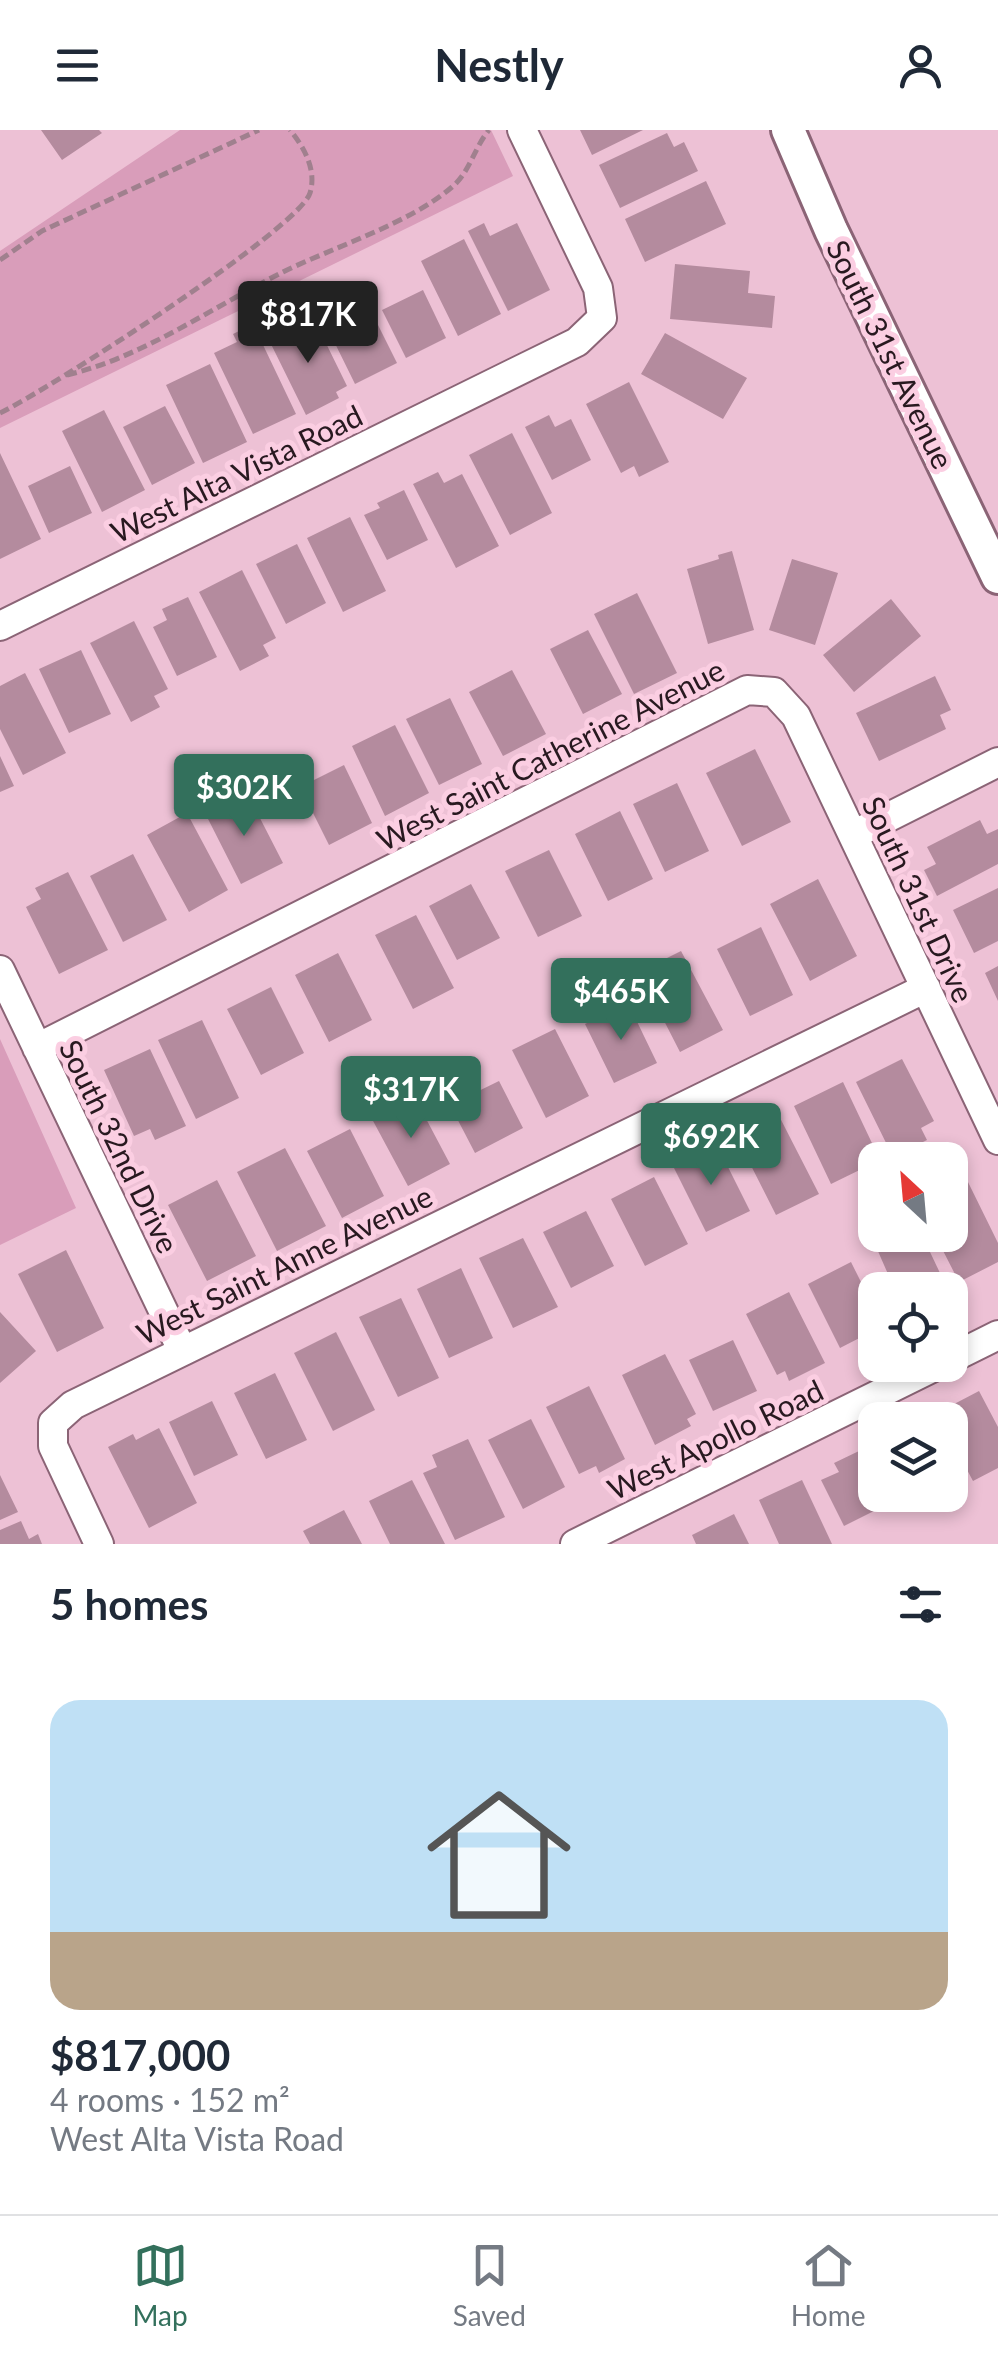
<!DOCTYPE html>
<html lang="en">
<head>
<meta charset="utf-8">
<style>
  body { margin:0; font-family:Lato,sans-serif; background:#f2f2f3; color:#1f2937; height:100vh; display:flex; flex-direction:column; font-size:38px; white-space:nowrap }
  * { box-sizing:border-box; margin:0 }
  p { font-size:32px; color:#747a83 }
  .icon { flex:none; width:55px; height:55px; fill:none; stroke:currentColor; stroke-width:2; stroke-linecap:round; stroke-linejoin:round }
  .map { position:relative; height:1414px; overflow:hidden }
  .side { display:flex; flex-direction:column; background:#fff; flex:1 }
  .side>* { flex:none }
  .needle { width:65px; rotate:334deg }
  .controls { position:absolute; left:858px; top:1012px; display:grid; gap:20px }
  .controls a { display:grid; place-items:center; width:110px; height:110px; border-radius:20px; background:#fff; box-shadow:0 5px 15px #0003; font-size:50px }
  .price { position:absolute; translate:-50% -85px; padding:0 22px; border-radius:10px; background:#33705c; color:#fff; font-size:32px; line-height:65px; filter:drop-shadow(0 2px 5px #0008) }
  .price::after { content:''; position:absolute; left:50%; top:60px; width:30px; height:22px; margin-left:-15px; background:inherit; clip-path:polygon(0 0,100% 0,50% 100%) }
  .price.active { background:#222; color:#fff }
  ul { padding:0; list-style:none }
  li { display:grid; align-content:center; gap:20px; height:530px; padding:0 50px }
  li+li { border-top:2px solid #e0e1e3 }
  li span { display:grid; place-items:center; height:310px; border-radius:30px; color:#555 }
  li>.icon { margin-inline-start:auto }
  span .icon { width:180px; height:180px; fill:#fffc; stroke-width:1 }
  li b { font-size:42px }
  h2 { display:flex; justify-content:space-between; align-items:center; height:120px; padding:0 50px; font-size:42px }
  header { display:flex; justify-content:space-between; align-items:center; height:130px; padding:0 50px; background:#fff; font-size:45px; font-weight:700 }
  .tab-bar { display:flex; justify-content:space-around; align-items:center; height:140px; border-top:2px solid #e0e1e3; background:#fff; font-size:28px; color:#747a83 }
  .tab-bar a { display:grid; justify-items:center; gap:5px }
  .tab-bar .active { color:#33705c }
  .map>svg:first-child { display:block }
</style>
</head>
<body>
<header><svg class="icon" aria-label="menu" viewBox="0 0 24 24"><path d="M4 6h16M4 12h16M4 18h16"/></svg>Nestly<svg class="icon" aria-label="person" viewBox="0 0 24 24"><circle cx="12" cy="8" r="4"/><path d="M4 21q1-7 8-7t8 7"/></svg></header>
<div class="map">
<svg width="998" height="1414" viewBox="0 0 998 1414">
  <rect width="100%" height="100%" fill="#edc1d5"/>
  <path fill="#d99dba" d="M180,0H491L513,46L0,298V121Z
    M0,909L76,1078L0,1115Z"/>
  <path fill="#b48b9e" d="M41,0H99L102,3L62,30Z
    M580,0H643L592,25Z
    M667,3L674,17L684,12L698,41L620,78L599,35Z
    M706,51L726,94L645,132L625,89Z
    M484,93L490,106L517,93L550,160L508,181L468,101Z
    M464,109L501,184L458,206L421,131Z
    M675,134L750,141L748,163L775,166L772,198L670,189Z
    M357,153L397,233L355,254L321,185L335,178L329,167Z
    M423,160L446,208L406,228L382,180Z
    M299,191L304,202L317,195L347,256L336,262L339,268L306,285L267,206Z
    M253,194L296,284L253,304L214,223L237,212L233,204Z
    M665,203L747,248L723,289L641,244Z
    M210,234L247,312L203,333L166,255Z
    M629,252L669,332L639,347L634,336L621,343L586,274Z
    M165,276L195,333L152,355L123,297Z
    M104,280L145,360L102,382L62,301Z
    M549,285L555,297L571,289L591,330L552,350L525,297Z
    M512,303L552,383L510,405L469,325Z
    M0,323L41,409L0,429Z
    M70,336L92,383L49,403L28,356Z
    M438,342L444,353L462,344L499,416L456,438L413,354Z
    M404,360L428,410L387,430L364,385L380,378L377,373Z
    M350,387L386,461L343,482L307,408Z
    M297,414L326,473L286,494L256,434Z
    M732,421L754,500L708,514L687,439L719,429L718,425Z
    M792,429L838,443L815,515L769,500Z
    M242,440L276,508L263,515L269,526L240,541L199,462Z
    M637,463L677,543L634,564L594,484Z
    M188,467L217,527L177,546L153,497L167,490L162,479Z
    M891,469L921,506L854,562L823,525Z
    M134,491L168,559L154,566L160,577L131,592L90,513Z
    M588,500L622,564L583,584L550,519Z
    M81,520L111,584L69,603L39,539Z
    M512,540L546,604L503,626L469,562Z
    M25,543L66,623L23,645L0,599V556Z
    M935,546L951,580L940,585L946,599L879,631L856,583Z
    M450,568L482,634L439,655L406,589Z
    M395,595L429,663L385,686L352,616Z
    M755,619L791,692L742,716L706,643Z
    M0,626L14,656L0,662Z
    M344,635L372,693L329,715L300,657Z
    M677,653L709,721L665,742L633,674Z
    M247,663L283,733L241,754L206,685Z
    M620,681L653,749L608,771L575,704Z
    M187,683L228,760L189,782L147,705Z
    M980,690L987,704L998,699V734L937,766L924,740L936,734L927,717Z
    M549,720L582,786L538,807L505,741Z
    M133,724L167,790L123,812L90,746Z
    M68,742L108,820L59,844L26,777L41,769L35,758Z
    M818,749L857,826L810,851L770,774Z
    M471,754L500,808L457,830L429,776Z
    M998,758V811L974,823L953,780Z
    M416,785L454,858L413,879L375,805Z
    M761,797L793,865L750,886L717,819Z
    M681,821L723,900L680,922L639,842Z
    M338,823L372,890L329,912L295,845Z
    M998,836V871L985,843Z
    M271,857L304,923L261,945L227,879Z
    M628,873L657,933L614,953L585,894Z
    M202,890L239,968L196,989L158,910Z
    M555,899L589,966L546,988L512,920Z
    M150,919L186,996L155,1010L150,999L134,1006L104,940Z
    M902,929L934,991L921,998L927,1010L893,1027L856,952Z
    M499,951L523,998L475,1023L450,975Z
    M843,952L880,1030L831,1054L794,976Z
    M414,966L450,1034L408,1056L372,989Z
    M777,982L819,1064L776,1085L735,1004Z
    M350,999L384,1066L342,1088L307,1021Z
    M708,1015L712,1026L720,1021L750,1081L706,1102L672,1034Z
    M285,1018L326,1096L277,1121L237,1042Z
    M654,1047L688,1114L645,1136L611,1069Z
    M217,1050L256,1126L207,1151L168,1075Z
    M967,1050L998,1113V1132L959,1152L935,1105H950V1059Z
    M586,1081L614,1136L571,1158L543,1102Z
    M908,1105H922L948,1160H895L877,1119Z
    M523,1108L558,1177L513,1198L479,1128Z
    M66,1120L104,1198L57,1222L18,1144Z
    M851,1132L875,1180V1200L840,1218L808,1154Z
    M461,1138L493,1208L449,1228L417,1159Z
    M789,1162L825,1233L789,1251L785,1241L777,1245L746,1184Z
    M401,1168L439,1248L398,1267L359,1187Z
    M0,1182L36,1221L0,1253Z
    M336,1202L375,1280L333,1301L294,1223Z
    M733,1210L757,1261L713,1281L689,1230Z
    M665,1224L696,1284L687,1289L691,1296L655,1315L622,1245Z
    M275,1243L307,1310L266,1329L234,1263Z
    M589,1256L625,1329L599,1343L596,1336L579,1344L546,1277Z
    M979,1261L998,1297V1338L973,1351L950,1308V1290H941L937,1283Z
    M212,1271L238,1325L194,1346L169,1292Z
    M531,1289L565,1357L523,1379L488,1310Z
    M159,1298L197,1373L149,1398L108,1317L133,1304L136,1310Z
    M468,1309L505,1387L455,1410L423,1343L437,1337L432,1325Z
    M859,1321L875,1352V1365H881L886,1375L844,1396L821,1350L839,1342L834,1333Z
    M950,1337L962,1360L919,1382L910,1365H950Z
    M0,1345L18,1382L0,1390Z
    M412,1350L445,1414H390L369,1371Z
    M802,1350L832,1414H779L759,1370Z
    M344,1380L362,1414H310L303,1401Z
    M734,1384L749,1414H696L692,1405Z
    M21,1391L29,1409L38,1404L42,1414H0V1400Z"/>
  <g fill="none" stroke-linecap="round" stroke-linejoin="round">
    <defs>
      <path id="minor" d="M0,496L577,212L602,188L598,158L522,0
        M853,705L998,632
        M0,840L182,1220
        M37,918L747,560L774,562L796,586L998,1010
        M950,1229L998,1205
        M99,1414L53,1316V1293L73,1275L926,858
        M575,1414L938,1235"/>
      <path id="tertiary" d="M788,0L831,100L998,447"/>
    </defs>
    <use href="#minor" stroke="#8b6476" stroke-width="32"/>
    <use href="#tertiary" stroke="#8b6476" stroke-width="38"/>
    <path stroke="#a0808e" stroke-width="5" stroke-dasharray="10 5" stroke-linecap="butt" d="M0,130L42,101L259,0
      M67,245C143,227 211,178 281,143C333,117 409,94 452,57C470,42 474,18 489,0
      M0,283C46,261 299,99 310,63C317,40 304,17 290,0"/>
    <use href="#minor" stroke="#fff" stroke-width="28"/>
    <use href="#tertiary" stroke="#fff" stroke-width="32"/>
  </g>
  <g text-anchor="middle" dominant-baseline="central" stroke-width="10" stroke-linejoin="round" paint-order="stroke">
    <g font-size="30" fill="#281920" stroke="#fbcee2">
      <text transform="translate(891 224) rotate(64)">South 31st Avenue</text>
      <text transform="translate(236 343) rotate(-26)">West Alta Vista Road</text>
      <text transform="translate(550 624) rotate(-27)">West Saint Catherine Avenue</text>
      <text transform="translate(919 769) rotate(65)">South 31st Drive</text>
      <text transform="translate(120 1016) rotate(64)">South 32nd Drive</text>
      <text transform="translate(284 1134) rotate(-26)">West Saint Anne Avenue</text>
      <text transform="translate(715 1309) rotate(-26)">West Apollo Road</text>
    </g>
  </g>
</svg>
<div class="controls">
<a><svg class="needle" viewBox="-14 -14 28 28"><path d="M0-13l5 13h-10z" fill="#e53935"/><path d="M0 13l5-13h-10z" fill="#747a83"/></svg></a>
<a><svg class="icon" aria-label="locate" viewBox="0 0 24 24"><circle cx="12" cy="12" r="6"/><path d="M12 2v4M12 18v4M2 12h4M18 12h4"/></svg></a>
<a><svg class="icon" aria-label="layers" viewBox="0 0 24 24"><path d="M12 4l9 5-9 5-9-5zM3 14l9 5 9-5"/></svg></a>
</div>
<b class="price active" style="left:308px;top:236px">$817K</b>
<b class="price" style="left:244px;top:709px">$302K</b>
<b class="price" style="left:621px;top:913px">$465K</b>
<b class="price" style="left:411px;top:1011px">$317K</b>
<b class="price" style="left:711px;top:1058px">$692K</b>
</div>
<section class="side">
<h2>5 homes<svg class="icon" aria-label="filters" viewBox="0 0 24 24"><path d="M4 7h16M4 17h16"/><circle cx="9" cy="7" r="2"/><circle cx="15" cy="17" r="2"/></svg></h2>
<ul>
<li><span style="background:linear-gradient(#bfe0f5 75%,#b9a48a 0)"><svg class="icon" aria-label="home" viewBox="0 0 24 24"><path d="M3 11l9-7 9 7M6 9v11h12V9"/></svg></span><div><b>$817,000</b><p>4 rooms · 152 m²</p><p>West Alta Vista Road</p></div></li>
</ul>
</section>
<nav class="tab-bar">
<a class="active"><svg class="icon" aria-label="map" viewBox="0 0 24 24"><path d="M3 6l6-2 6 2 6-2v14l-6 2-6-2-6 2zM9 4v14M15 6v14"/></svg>Map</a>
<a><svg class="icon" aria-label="saved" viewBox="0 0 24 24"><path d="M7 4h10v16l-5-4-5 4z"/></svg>Saved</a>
<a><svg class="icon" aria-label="home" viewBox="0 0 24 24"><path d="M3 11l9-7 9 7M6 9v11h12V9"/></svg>Home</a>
</nav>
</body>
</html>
